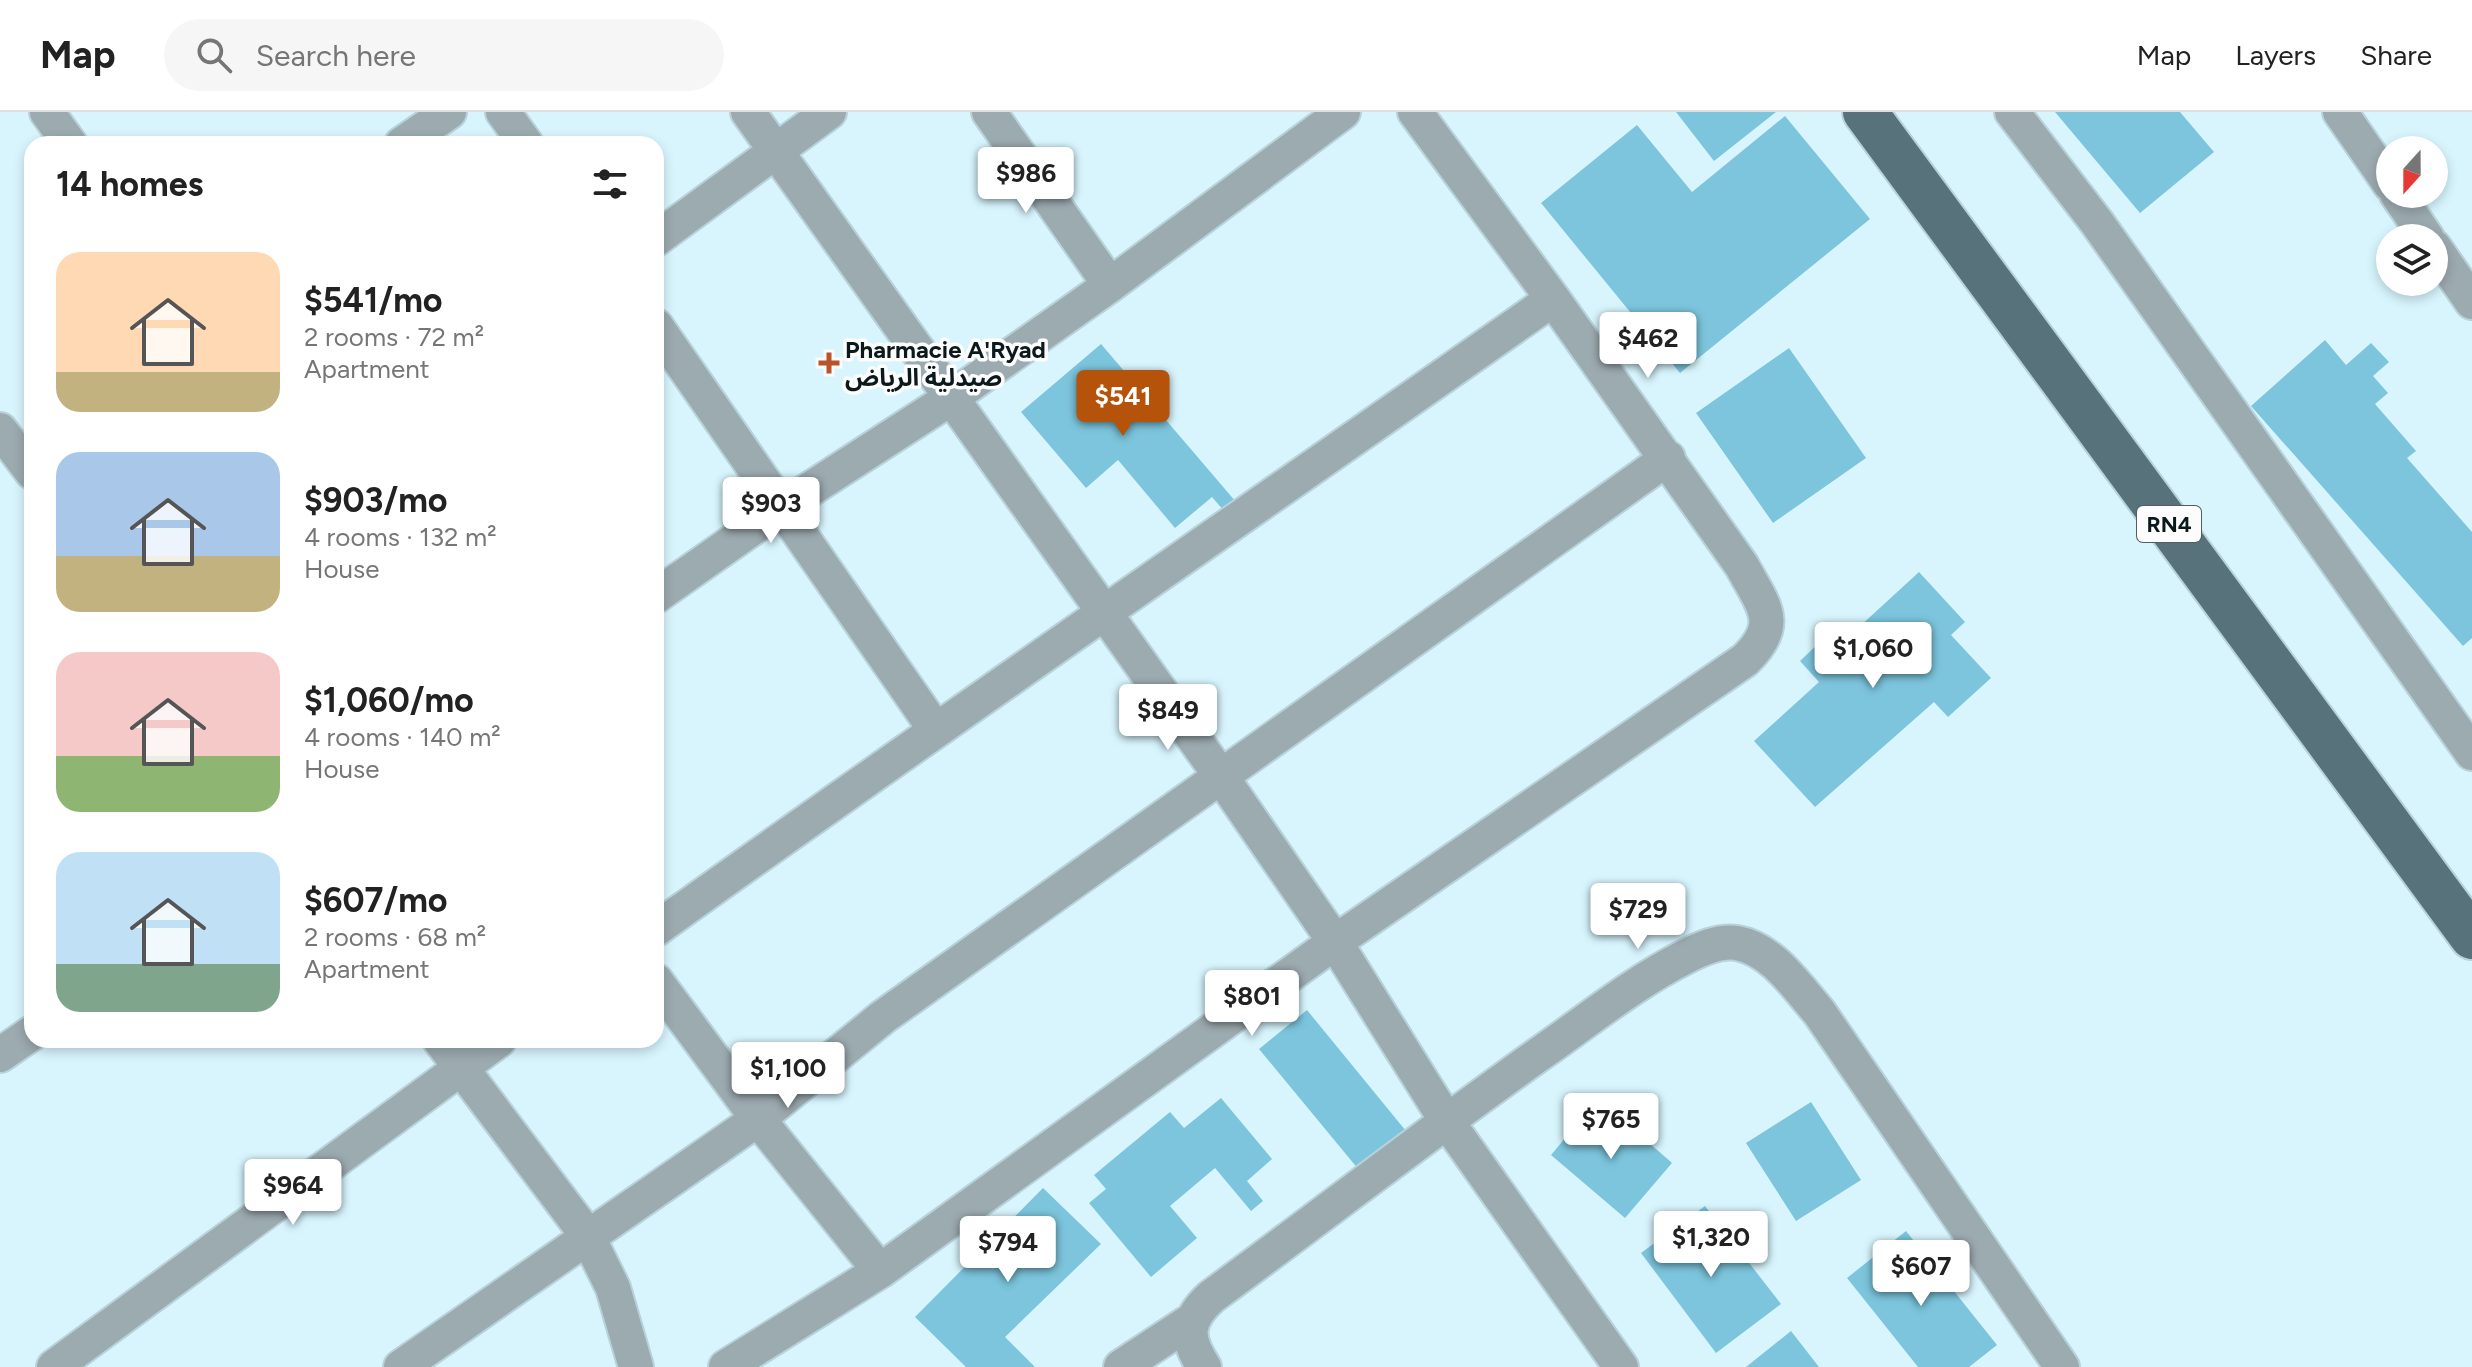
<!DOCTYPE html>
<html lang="en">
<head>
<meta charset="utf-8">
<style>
  body { margin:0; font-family:Figtree,"Noto Sans Arabic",sans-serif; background:#f6f6f6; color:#222; height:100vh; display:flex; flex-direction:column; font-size:30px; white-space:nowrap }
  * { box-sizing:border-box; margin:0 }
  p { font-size:26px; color:#767676 }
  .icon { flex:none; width:44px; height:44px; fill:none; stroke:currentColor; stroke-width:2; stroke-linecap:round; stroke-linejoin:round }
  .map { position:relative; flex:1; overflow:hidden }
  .drawer { position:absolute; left:24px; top:24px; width:640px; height:912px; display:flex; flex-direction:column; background:#fff; border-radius:24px; box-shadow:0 4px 12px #0003 }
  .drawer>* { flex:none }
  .needle { width:52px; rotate:201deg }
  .buttons { position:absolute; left:2376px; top:24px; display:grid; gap:16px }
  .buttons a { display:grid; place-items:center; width:72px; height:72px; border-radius:50%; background:#fff; box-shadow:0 4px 12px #0003; font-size:40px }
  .price { position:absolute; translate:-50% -68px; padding:0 18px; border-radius:8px; background:#fff; color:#222; font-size:26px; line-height:52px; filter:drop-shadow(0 2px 4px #0008) }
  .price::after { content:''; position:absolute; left:50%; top:48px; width:24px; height:18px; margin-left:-12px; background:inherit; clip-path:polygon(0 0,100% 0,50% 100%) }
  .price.active { background:#b45309; color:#fff }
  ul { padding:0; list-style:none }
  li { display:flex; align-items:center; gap:24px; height:200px; padding:0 32px }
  li span { display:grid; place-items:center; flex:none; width:224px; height:160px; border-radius:24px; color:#555 }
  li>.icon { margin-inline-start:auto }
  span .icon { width:96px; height:96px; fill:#fffc; stroke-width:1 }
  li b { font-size:34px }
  h2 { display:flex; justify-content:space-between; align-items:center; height:96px; padding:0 32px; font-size:34px }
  header { display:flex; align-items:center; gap:48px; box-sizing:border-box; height:112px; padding:0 40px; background:#fff; border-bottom:2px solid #e0e0e0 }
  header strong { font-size:38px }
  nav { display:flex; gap:44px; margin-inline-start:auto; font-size:28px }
  .search { width:560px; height:72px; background:#f6f6f6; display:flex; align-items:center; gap:20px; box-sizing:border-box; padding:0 28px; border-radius:44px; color:#767676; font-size:30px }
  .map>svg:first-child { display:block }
</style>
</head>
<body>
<header>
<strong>Map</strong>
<div class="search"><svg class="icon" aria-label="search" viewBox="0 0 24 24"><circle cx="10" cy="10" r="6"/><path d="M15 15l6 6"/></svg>Search here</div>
<nav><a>Map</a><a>Layers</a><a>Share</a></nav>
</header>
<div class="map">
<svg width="2472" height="1255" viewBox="0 0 2472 1255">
  <rect width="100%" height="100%" fill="#d8f5fe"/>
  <path fill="#7cc5dd" d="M1676,0H1776L1714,49Z
    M2055,0H2180L2214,40L2140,101Z
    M1785,4L1870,107L1680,261L1541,91L1637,13L1692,80Z
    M2325,228L2346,253L2371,231L2389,250L2373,264L2388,281L2375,292L2416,339L2407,346L2472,420V526L2463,534L2251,294Z
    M1101,232L1242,397L1231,407L1212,385L1175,416L1118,348L1086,376L1021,300Z
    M1789,236L1866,346L1773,411L1696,301Z
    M1919,460L1965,510L1951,523L1991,566L1948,605L1934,590L1815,695L1754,629L1819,570L1800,549L1823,527L1834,538Z
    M1307,898L1406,1019L1359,1058L1259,937Z
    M1221,986L1272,1047L1247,1069L1263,1089L1251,1099L1215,1056L1170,1094L1197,1126L1151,1165L1089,1091L1106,1077L1094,1063L1170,1000L1184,1016Z
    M1811,990L1861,1068L1796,1109L1746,1031Z
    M1592,994L1625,1023L1631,1015L1672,1051L1625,1106L1551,1043Z
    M1043,1076L1101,1132L1005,1225L1035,1255H966L915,1205Z
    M1705,1094L1781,1192L1716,1241L1641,1141Z
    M1906,1119L1997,1233L1969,1255H1918L1847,1166Z
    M1791,1219L1819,1255H1746Z"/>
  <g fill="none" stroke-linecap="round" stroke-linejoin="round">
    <defs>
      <path id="minor" d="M47,0L70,32
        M503,0L526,32
        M748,0L1220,663L1335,830L1446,1008L1621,1255
        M989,0L1110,173
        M2012,0L2098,112L2472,641
        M2340,0L2390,72
        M402,32L449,0
        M2397,82L2427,126
        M656,127L829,0
        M2434,135L2472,190
        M656,214L935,617
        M0,318L32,360
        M656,484L781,396L951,286L1110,173L1343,0
        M656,817C953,604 1254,397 1553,187
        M656,869L758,1007L880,1159
        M440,928L587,1123L613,1176L636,1255
        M0,943L32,921
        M54,1255L499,928
        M401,1255L758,1007L883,905L1668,346
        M726,1255L880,1159L1335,830L1745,548C1783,511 1763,494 1742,454L1553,187L1415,0
        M1121,1255L1191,1209
        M1204,1255C1185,1226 1185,1209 1211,1185C1320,1105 1427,1022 1538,943C1586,910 1633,871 1685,845C1700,837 1719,828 1737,831C1772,837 1797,875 1819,900L2062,1255"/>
      <path id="primary" d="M1865,0L2472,825"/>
    </defs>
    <use href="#minor" stroke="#b7d2da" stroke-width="38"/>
    <use href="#primary" stroke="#b7d2da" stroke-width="48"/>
    <use href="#minor" stroke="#9cabb0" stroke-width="34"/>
    <use href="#primary" stroke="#57727b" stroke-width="44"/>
  </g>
  <path fill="#ba532b" stroke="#fcfcfc" stroke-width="3" d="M825 239h8v8h8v8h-8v8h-8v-8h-8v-8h8z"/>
  <g text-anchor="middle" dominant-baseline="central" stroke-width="7" stroke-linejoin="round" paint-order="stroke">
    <rect fill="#fcfcfc" stroke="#535d60" stroke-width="2" x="2137" y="394" width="64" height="36" rx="6"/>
    <g font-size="22" font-weight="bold" fill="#0b191d">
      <text x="2169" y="412">RN4</text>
    </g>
    <g font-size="24" font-weight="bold" fill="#0b191d" stroke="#fcfcfc" text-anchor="start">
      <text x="845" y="237">Pharmacie A'Ryad<tspan x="845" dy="28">صيدلية الرياض</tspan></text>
    </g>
  </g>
</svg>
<div class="buttons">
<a><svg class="needle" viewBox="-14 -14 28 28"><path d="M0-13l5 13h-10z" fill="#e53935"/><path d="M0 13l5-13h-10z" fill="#767676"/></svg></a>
<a><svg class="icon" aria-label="layers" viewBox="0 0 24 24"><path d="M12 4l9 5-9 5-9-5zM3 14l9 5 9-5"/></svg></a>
</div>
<b class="price" style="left:1026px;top:103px">$986</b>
<b class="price" style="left:1648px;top:268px">$462</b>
<b class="price active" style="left:1123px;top:326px">$541</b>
<b class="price" style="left:771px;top:433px">$903</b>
<b class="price" style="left:1873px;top:578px">$1,060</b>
<b class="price" style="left:1168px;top:640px">$849</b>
<b class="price" style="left:1638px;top:839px">$729</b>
<b class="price" style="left:1252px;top:926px">$801</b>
<b class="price" style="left:788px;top:998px">$1,100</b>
<b class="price" style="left:1611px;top:1049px">$765</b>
<b class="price" style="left:293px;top:1115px">$964</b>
<b class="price" style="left:1711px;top:1167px">$1,320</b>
<b class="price" style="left:1008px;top:1172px">$794</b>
<b class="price" style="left:1921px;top:1196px">$607</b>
<section class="drawer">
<h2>14 homes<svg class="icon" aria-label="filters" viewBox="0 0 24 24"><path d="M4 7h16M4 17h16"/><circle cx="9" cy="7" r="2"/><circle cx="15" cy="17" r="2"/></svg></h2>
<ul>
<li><span style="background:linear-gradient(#ffd9b3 75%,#c2b280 0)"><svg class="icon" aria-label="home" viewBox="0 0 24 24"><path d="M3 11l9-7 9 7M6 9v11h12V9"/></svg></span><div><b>$541/mo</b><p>2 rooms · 72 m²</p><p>Apartment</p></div></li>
<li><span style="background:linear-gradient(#a9c7e8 65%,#c2b280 0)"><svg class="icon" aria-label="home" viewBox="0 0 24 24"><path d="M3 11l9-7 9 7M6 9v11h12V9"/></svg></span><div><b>$903/mo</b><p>4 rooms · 132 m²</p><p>House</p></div></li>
<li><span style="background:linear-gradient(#f6c9c9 65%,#8fb573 0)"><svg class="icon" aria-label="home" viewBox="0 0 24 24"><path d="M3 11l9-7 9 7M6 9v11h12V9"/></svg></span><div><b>$1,060/mo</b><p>4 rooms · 140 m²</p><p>House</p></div></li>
<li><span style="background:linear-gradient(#bfe0f5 70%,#7fa58c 0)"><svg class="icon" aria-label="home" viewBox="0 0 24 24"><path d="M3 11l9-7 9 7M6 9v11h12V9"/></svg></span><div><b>$607/mo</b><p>2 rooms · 68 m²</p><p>Apartment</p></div></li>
</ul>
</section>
</div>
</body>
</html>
